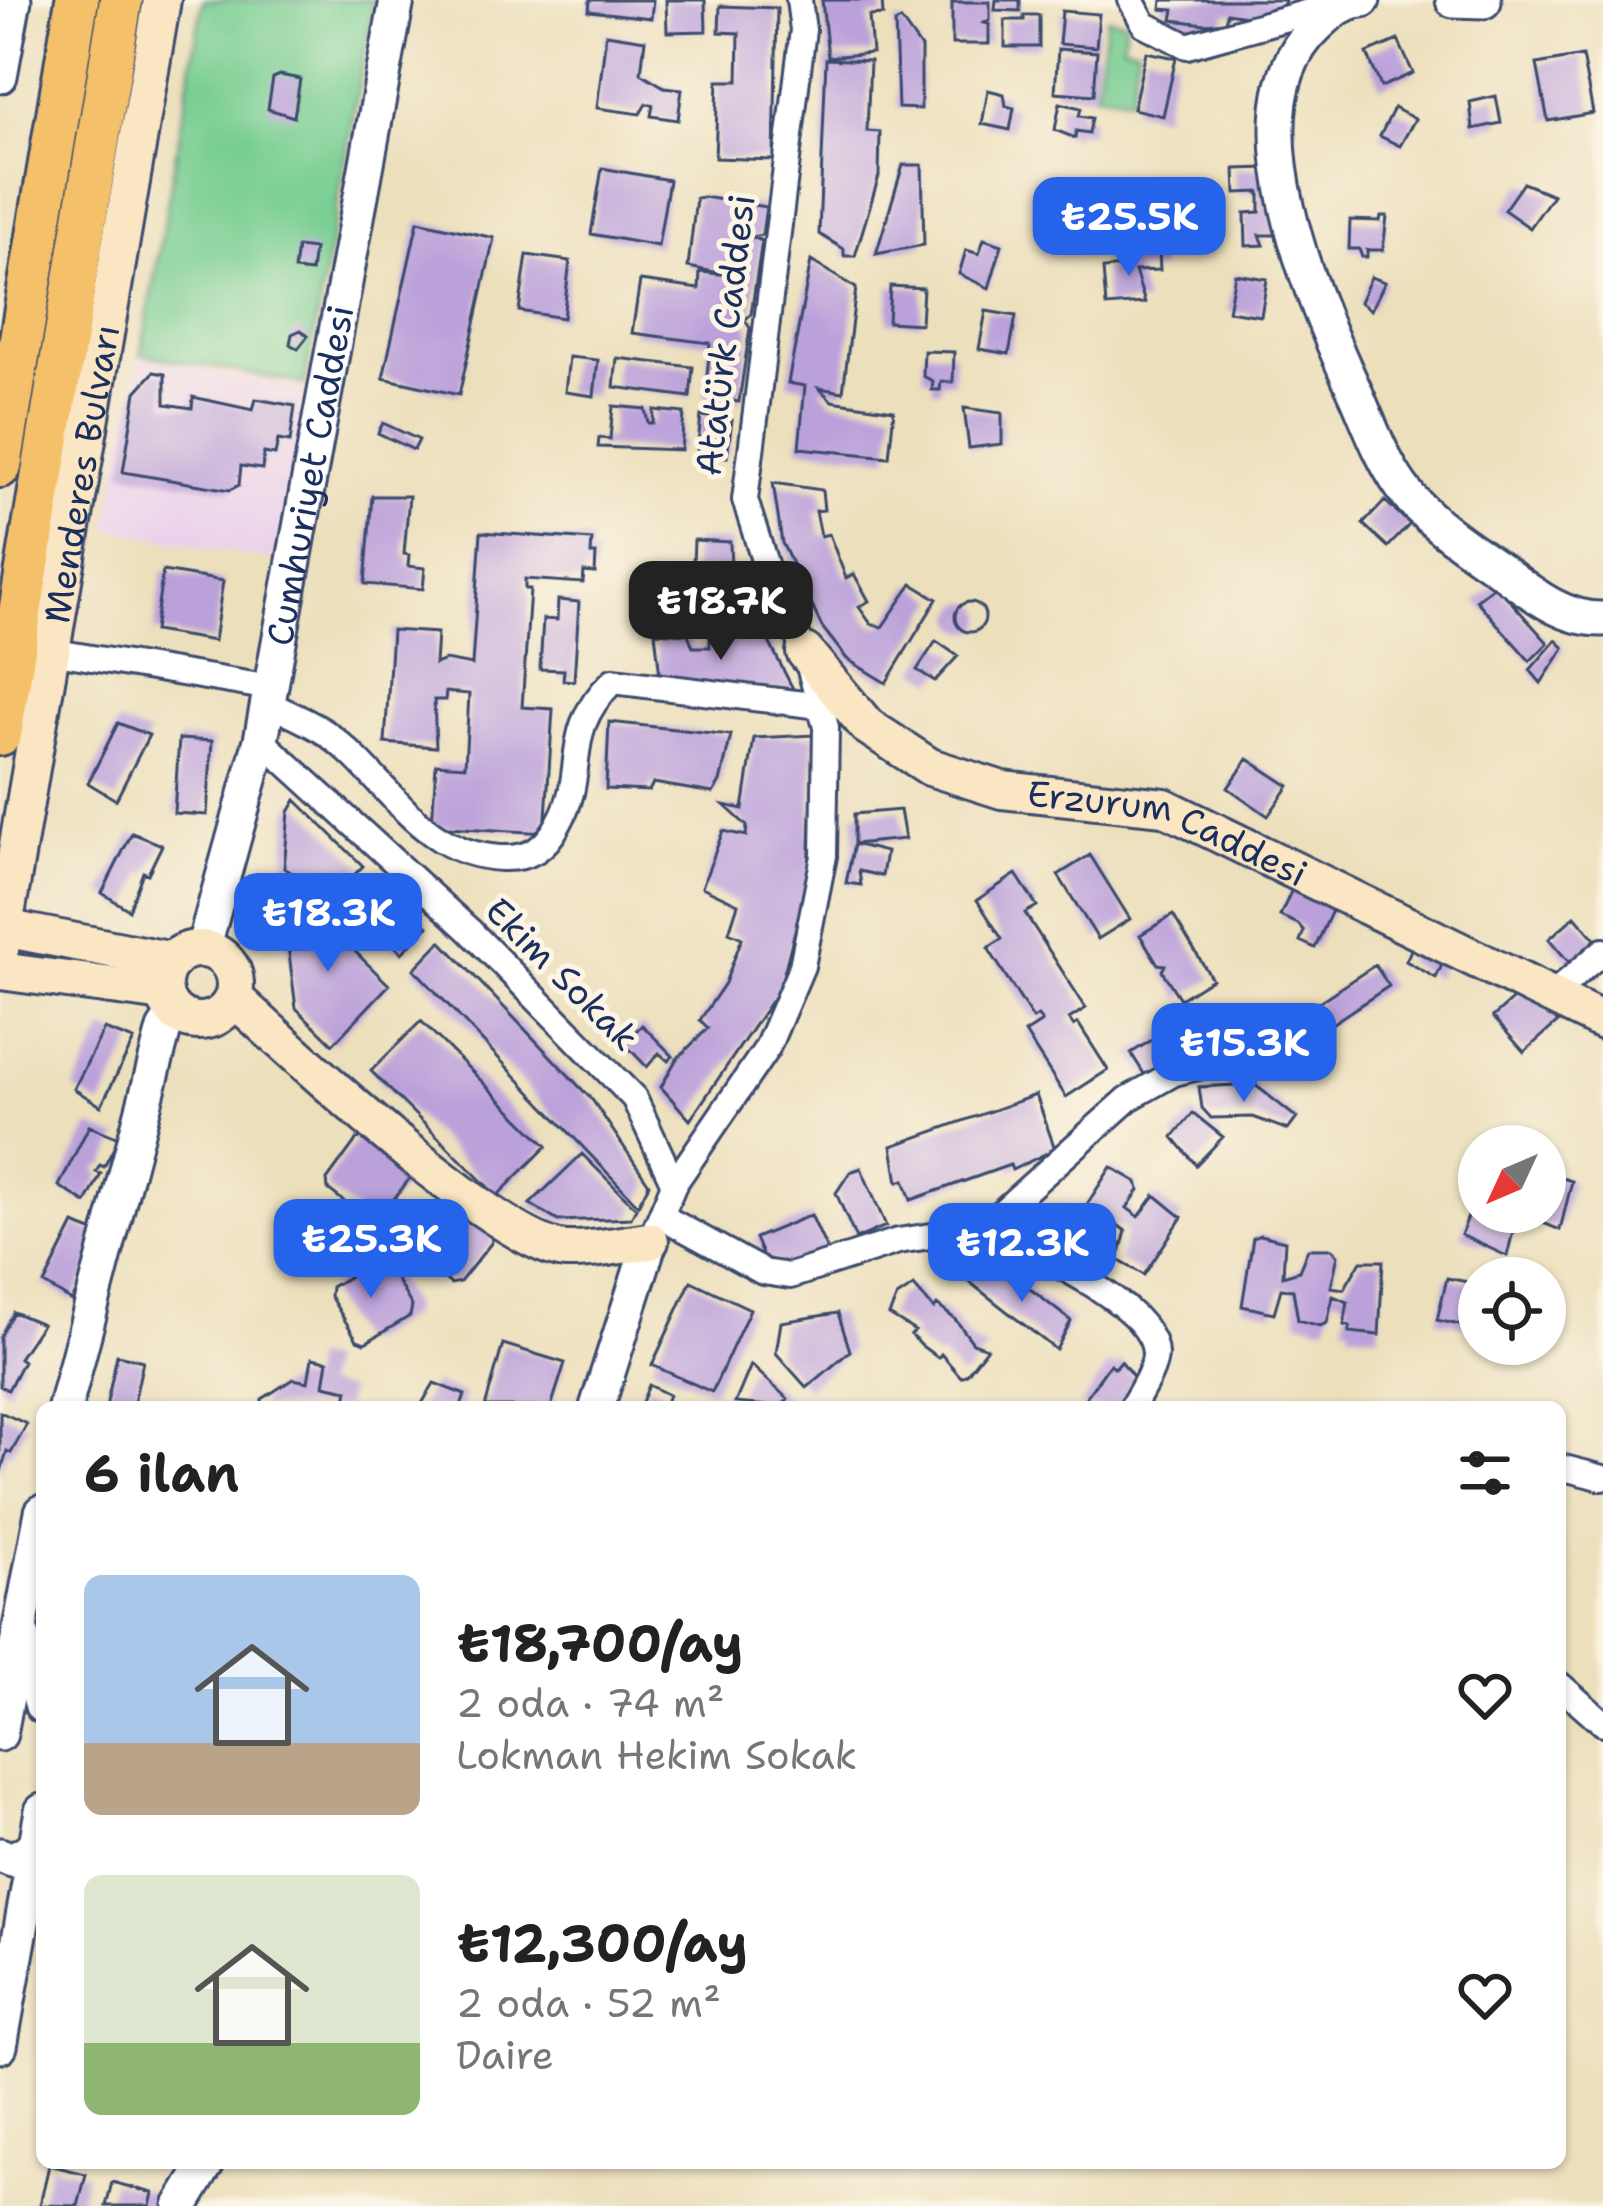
<!DOCTYPE html>
<html lang="tr">
<head>
<meta charset="utf-8">
<style>
  body { margin:0; font-family:"Shantell Sans",sans-serif; background:#f6f6f6; color:#222; height:100vh; display:flex; flex-direction:column; font-size:45px; white-space:nowrap }
  * { box-sizing:border-box; margin:0 }
  p { font-size:39px; color:#767676 }
  .icon { flex:none; width:66px; height:66px; fill:none; stroke:currentColor; stroke-width:2; stroke-linecap:round; stroke-linejoin:round }
  .map { position:relative; flex:1; overflow:hidden }
  .drawer { position:absolute; left:36px; top:1401px; width:1530px; height:768px; display:flex; flex-direction:column; background:#fff; border-radius:18px; box-shadow:0 3px 9px #0004 }
  .drawer>* { flex:none }
  .needle { width:78px; rotate:226deg }
  .tools { position:absolute; left:1458px; top:1125px; display:grid; gap:24px }
  .tools a { display:grid; place-items:center; width:108px; height:108px; border-radius:50%; background:#fff; box-shadow:0 3px 9px #0004; font-size:60px }
  .price { position:absolute; translate:-50% -102px; padding:0 27px; border-radius:24px; background:#2563eb; color:#fff; font-size:39px; line-height:78px; filter:drop-shadow(0 3px 6px #0008) }
  .price::after { content:''; position:absolute; left:50%; top:72px; width:36px; height:27px; margin-left:-18px; background:inherit; clip-path:polygon(0 0,100% 0,50% 100%) }
  .price.selected { background:#222; color:#fff }
  ul { padding:0; list-style:none }
  li { display:flex; align-items:center; gap:36px; height:300px; padding:0 48px }
  li span { display:grid; place-items:center; flex:none; width:336px; height:240px; border-radius:18px; color:#555 }
  li>.icon { margin-inline-start:auto }
  span .icon { width:144px; height:144px; fill:#fffc; stroke-width:1 }
  li b { font-size:51px }
  h2 { display:flex; justify-content:space-between; align-items:center; height:144px; padding:0 48px; font-size:51px }
  .map>svg:first-child { display:block }
</style>
</head>
<body>
<div class="map">
<svg width="1603" height="2206" viewBox="0 0 1603 2206">
  <rect width="100%" height="100%" fill="#fcf5e5"/>
  <filter id="ink" filterUnits="userSpaceOnUse"><feTurbulence type="fractalNoise" baseFrequency=".00833" numOctaves="2"/><feDisplacementMap in="SourceGraphic" scale="24" xChannelSelector="R" yChannelSelector="G"/><feConvolveMatrix kernelMatrix="1 2 1 2 8 2 1 2 1" color-interpolation-filters="sRGB"/></filter>
  <filter id="wash" filterUnits="userSpaceOnUse"><feTurbulence type="fractalNoise" baseFrequency=".004" numOctaves="4" result="noise"/><feDisplacementMap in="SourceGraphic" scale="48" xChannelSelector="R" yChannelSelector="G"/><feGaussianBlur stdDeviation="2.7" result="paint"/><feColorMatrix in="noise" values="0 0 0 0 0 0 0 0 0 0 0 0 0 0 0 0 0 1.4 0 .05"/><feComposite in="paint" operator="in"/></filter>
  <g filter="url(#wash)">
    <rect width="100%" height="100%" fill="#ecdfbc"/>
    <path fill="#ebd1eb" d="M140,357L310,390L276,561L107,528Z"/>
    <path fill="#78ce92" stroke="#4a7e78" stroke-width="3" d="M203,0H374L305,384L141,354Z
      M1107,18L1126,21L1123,45L1138,48L1131,98L1096,93Z"/>
    <g id="blocks">
      <path fill="#bba1da" d="M590,0H653L651,18L589,11Z
        M666,0H705L706,31L667,32Z
        M822,0H882L883,15L869,16L872,53L828,57Z
        M996,0H1020V11L995,10Z
        M1162,0H1285L1283,7L1261,11L1259,18L1227,13L1225,22L1205,24L1172,20L1174,10L1161,9Z
        M952,2H990V20L984,23L989,24V44H952Z
        M720,6L777,8L774,160L715,158L718,81H738L739,33L719,32Z
        M1062,11L1099,14L1096,47L1059,44Z
        M1024,15H1039V47H1005V20H1024Z
        M901,20L921,48V109L898,108L895,23Z
        M606,34L645,40L641,73L664,87L682,89L678,120L651,116L653,105L646,104L640,114L597,108Z
        M1398,40L1413,73L1381,87L1367,53Z
        M1058,49L1097,52L1094,95L1055,92Z
        M1146,52L1176,58L1163,116L1133,109Z
        M1582,56L1593,113L1548,121L1537,64Z
        M826,59L870,61L867,131L880,132L879,176L855,256H844V249L819,234Z
        M280,75L300,79L294,117L268,109L273,78Z
        M988,90L1004,94L1006,106L1014,108L1010,130L982,124Z
        M1496,96L1501,123L1473,129L1470,102Z
        M1060,103L1081,108L1079,116L1092,118L1089,133L1076,131L1075,138L1055,130Z
        M1394,108L1415,119L1400,146L1380,136Z
        M903,165H922L924,245L876,254Z
        M602,168L669,180L658,246L591,234Z
        M1268,168L1280,235H1260L1264,245L1246,246L1245,213L1260,212V192L1236,193L1235,169Z
        M1523,183L1553,195L1530,228L1504,210Z
        M703,197L766,207L762,235L752,237L762,241L751,314L745,320L750,328L739,402L705,397L710,343L632,333L640,281L699,289L700,272L730,275L688,267L696,198Z
        M1049,213L1078,215V242L1048,240Z
        M1381,216H1387L1383,250H1367V257H1362L1359,249H1349L1350,220L1380,221Z
        M418,221L494,238L459,395L383,378Z
        M984,239L1002,245L989,288L959,274L966,250L979,254Z
        M297,247L314,249L311,272L294,270Z
        M1159,251L1160,270L1135,271L1145,303L1106,306L1103,269L1122,267L1121,259L1134,258L1133,253Z
        M527,255L570,261L563,318L519,311Z
        M811,261L856,288L843,392L819,388L832,401L894,410L889,457L799,448L805,386L788,383Z
        M1235,274L1267,279L1261,316L1228,311Z
        M1371,277L1385,282L1371,310L1360,302Z
        M890,286L923,288L921,324L888,322Z
        M986,311L1016,316L1009,354L979,349Z
        M301,330L308,336L298,349L290,344L292,334Z
        M924,351L954,352L953,382H941L940,390H932L933,381L923,376Z
        M569,357L598,360L594,396L565,392Z
        M617,358L693,367L690,397L614,387Z
        M154,372L165,374V404L192,408L193,397L253,410L256,399L295,406L290,442L278,440L275,455L264,453L262,469L241,466L239,485L230,490L123,472L136,392Z
        M613,406L645,409L648,423H653L654,410L684,413L681,450L598,447L599,438L610,439Z
        M964,408L1002,413V444L969,448Z
        M701,416L732,420L727,457L697,453Z
        M383,423L419,440L414,450L378,433Z
        M773,483L822,490L824,510L816,511L821,536L829,534L846,578L854,574L869,601L859,607L871,624L882,627L912,584L937,599L886,683L847,659L822,627L782,543Z
        M372,496H409L404,554L409,555L408,566L425,568L423,589L365,584Z
        M1385,501L1410,524L1388,547L1363,524Z
        M481,532L592,540L591,554H596L595,573L584,572L583,583L525,579V589H530L522,707L553,709L545,833L432,826L436,764L465,766L469,694L446,692L445,700H434L436,747L385,743L392,630L437,633L435,664L445,660L472,665Z
        M694,540L730,542L732,598H726V617L691,615Z
        M163,571L223,581L214,641L154,631Z
        M1496,585L1548,643L1530,661L1476,600Z
        M558,600L579,602L574,681L563,680L564,670L540,669L543,619L557,620Z
        M955 617a15 15 0 1 1 30 0a15 15 0 1 1-30 0Z
        M763,630L794,691L661,685L655,632L688,634L693,647H710V637L746,638Z
        M1556,640L1564,648L1541,683L1530,670Z
        M936,641L958,656L935,681L917,670Z
        M609,722L731,735L720,782L713,793L653,783L649,791L606,789Z
        M118,723L149,735L116,800L88,783Z
        M814,735L809,877L780,988L690,1120L661,1087L676,1060L708,1028L700,1020L725,983L742,938L729,932L738,904L702,887L723,831L746,836L747,826L724,805L743,809L754,738Z
        M179,739L212,741L207,815L174,813Z
        M1248,759L1289,786L1268,816L1228,788Z
        M296,800L363,866L332,897L284,868L289,812Z
        M900,810L905,839L854,844V814Z
        M132,833L162,845L148,874L143,872L129,910L102,893Z
        M854,844L886,852L882,876L859,871L861,885L846,883Z
        M1090,855L1130,919L1098,939L1058,875Z
        M1016,874L1037,906L1025,913L1086,1008L1069,1019L1074,1026L1078,1023L1108,1070L1066,1097L1025,1033L1042,1022L1038,1016L1033,1019L988,948L1002,939L977,900Z
        M1298,876L1339,895L1315,948L1300,941L1304,931L1298,924L1280,916Z
        M382,881L428,926L402,953L355,908Z
        M283,907L320,917L389,985L333,1044L296,1008Z
        M1173,915L1212,979L1180,999L1162,971L1165,965L1158,964L1140,935Z
        M1575,916L1599,944L1573,967L1549,939Z
        M1418,934L1449,949L1436,978L1406,961Z
        M441,941L593,1101L649,1184L638,1205L414,969Z
        M1375,965L1389,986L1330,1025L1316,1004Z
        M1528,986L1559,1021L1524,1052L1493,1017Z
        M1195,1013L1215,1046L1151,1085L1131,1053Z
        M421,1021L547,1146L497,1196L371,1071Z
        M642,1025L673,1056L668,1061L659,1053L647,1067L624,1043Z
        M104,1029L134,1040L101,1106L74,1089Z
        M1254,1084L1297,1118L1288,1130L1253,1117L1211,1118L1202,1108L1199,1087Z
        M1036,1095L1055,1149L1012,1170L1010,1165L911,1200L904,1180L898,1182L892,1146Z
        M1193,1113L1223,1137L1196,1165L1173,1137Z
        M89,1126L119,1138L104,1167L100,1165L96,1172L101,1174L86,1203L59,1186Z
        M366,1138L408,1169L409,1179L378,1220L369,1221L328,1189L327,1180L357,1139Z
        M582,1154L636,1208L631,1218L558,1221L530,1204Z
        M1111,1167L1137,1182L1139,1190L1127,1208L1139,1217L1155,1195L1182,1217L1144,1275L1118,1260L1126,1231L1116,1224L1097,1243L1073,1226Z
        M861,1168L886,1226L856,1239L836,1193L850,1172Z
        M1545,1173L1572,1181L1560,1230L1519,1213L1545,1212Z
        M1479,1188V1212H1509L1508,1216L1516,1219L1507,1256L1461,1235Z
        M449,1200L490,1232L492,1242L460,1282L451,1284L409,1252V1243L439,1203Z
        M811,1215L828,1252L785,1265L763,1257L755,1238Z
        M74,1224L105,1236L72,1301L44,1284Z
        M1260,1235L1285,1241L1283,1276L1299,1271L1308,1249H1332L1338,1255L1331,1287L1344,1289L1361,1261H1383L1379,1335L1349,1332L1350,1326L1344,1325L1348,1302L1333,1296L1327,1323L1320,1326L1298,1320L1293,1290L1281,1289L1274,1313L1242,1306L1253,1238Z
        M377,1260L386,1262L412,1306L410,1316L365,1343L357,1340L330,1296L331,1287Z
        M989,1268L1033,1291L1071,1321L1056,1350L962,1276Z
        M1447,1278L1478,1284L1473,1328L1437,1320Z
        M691,1281L750,1309L712,1392L652,1365Z
        M914,1286L934,1309L937,1305L955,1319L973,1343L987,1348L967,1374L961,1377L941,1354L938,1358L922,1346L911,1335L915,1331L889,1315L897,1297Z
        M13,1312L42,1324L19,1358L23,1361L8,1390L0,1386V1337Z
        M838,1313L850,1351L807,1388L776,1353L781,1322Z
        M503,1344L565,1363L551,1407H485Z
        M117,1355L143,1361L133,1407H106Z
        M312,1358L328,1361L324,1385L348,1390L345,1407H262V1399L293,1379L308,1382Z
        M1121,1361L1138,1383L1126,1407H1079L1110,1364L1115,1368Z
        M751,1365L788,1399L781,1407L735,1403Z
        M434,1383L465,1395L461,1407H420Z
        M649,1385L669,1395L664,1407H640Z
        M0,1412L27,1424L11,1453L7,1451L0,1475Z
        M49,2165L86,2174L78,2206L40,2205Z
        M112,2182L153,2193L150,2206H106Z"/>
    </g>
  </g>
  <g filter="url(#ink)">
    <use href="#blocks" fill-opacity="0" stroke="#3a496c" stroke-width="3"/>
    <g fill="none" stroke-linecap="round" stroke-linejoin="round">
      <defs>
        <path id="minor" d="M1131,0L1144,24L1187,46L1337,4
          M50,651L271,688
          M268,703C287,713 308,721 326,733C388,777 417,854 501,858C530,859 546,848 559,823C589,770 559,733 613,681L820,706
          M261,740L469,930L634,1098L674,1184
          M1552,995L1603,951
          M661,1216L763,1272L790,1276L898,1241L984,1228L1128,1099L1174,1073L1234,1058
          M984,1228C1025,1249 1156,1303 1155,1355C1154,1372 1140,1392 1132,1407
          M650,1241L674,1184L767,1048L802,966L824,856L826,727L805,652L768,573L745,500L803,30L799,0
          M1560,1467L1603,1478
          M1560,1685L1603,1723"/>
        <g id="tertiary">
          <path d="M1363,0C1343,1 1331,13 1317,26C1227,109 1315,305 1357,396C1370,426 1382,459 1401,486C1427,523 1470,548 1506,574C1535,596 1566,620 1603,619"/>
          <path d="M1453,0L1484,1"/>
          <path d="M0,76L14,0"/>
          <path id="s1" d="M203,949L261,740L397,0"/>
          <path d="M65,1407L164,1029L175,1013"/>
          <path d="M597,1407L650,1241"/>
          <path d="M22,1634L42,1706"/>
          <path d="M0,1734L42,1512"/>
          <path d="M0,1855L12,1860L36,1846"/>
          <path d="M0,2046L42,1811"/>
          <path d="M181,2206L207,2163"/>
        </g>
        <g id="secondary">
          <path id="s2" d="M805,652L867,726L930,767L1002,790L1164,807L1603,1021"/>
          <path d="M4,928L173,961"/>
          <circle cx="199" cy="985" r="36"/>
          <path id="s3" d="M0,950L162,0"/>
          <path d="M0,971L164,993"/>
          <path d="M234,998C292,1051 497,1244 566,1250C593,1251 623,1244 650,1241"/>
        </g>
        <path id="trunk" d="M0,466L77,0
          M0,734L121,0"/>
      </defs>
      <use href="#minor" stroke="#3a496c" stroke-width="30"/>
      <use href="#tertiary" stroke="#3a496c" stroke-width="39"/>
      <use href="#secondary" stroke="#3a496c" stroke-width="42"/>
      <use href="#trunk" stroke="#3a496c" stroke-width="48"/>
      <use href="#minor" stroke="#fff" stroke-width="24"/>
      <use href="#tertiary" stroke="#fff" stroke-width="33"/>
      <use href="#secondary" stroke="#fbe6c3" stroke-width="36"/>
      <use href="#trunk" stroke="#f4c16a" stroke-width="42"/>
    </g>
  </g>
  <g text-anchor="middle" dominant-baseline="central" stroke-width="10" stroke-linejoin="round" paint-order="stroke">
    <g font-size="36" fill="#1b2f5e" stroke="#fcf5e5">
      <text transform="translate(725 335) rotate(-83)">Atatürk Caddesi</text>
      <text stroke="none"><textPath href="#s3" startOffset="483">Menderes Bulvarı</textPath></text>
      <text stroke="none"><textPath href="#s1" startOffset="486">Cumhuriyet Caddesi</textPath></text>
      <text stroke="none"><textPath href="#s2" startOffset="420">Erzurum Caddesi</textPath></text>
      <text transform="translate(562 974) rotate(45)">Ekim Sokak</text>
    </g>
  </g>
</svg>
<div class="tools">
<a><svg class="needle" viewBox="-14 -14 28 28"><path d="M0-13l5 13h-10z" fill="#e53935"/><path d="M0 13l5-13h-10z" fill="#767676"/></svg></a>
<a><svg class="icon" aria-label="locate" viewBox="0 0 24 24"><circle cx="12" cy="12" r="6"/><path d="M12 2v4M12 18v4M2 12h4M18 12h4"/></svg></a>
</div>
<b class="price" style="left:1129px;top:279px">₺25.5K</b>
<b class="price selected" style="left:721px;top:663px">₺18.7K</b>
<b class="price" style="left:328px;top:975px">₺18.3K</b>
<b class="price" style="left:1244px;top:1105px">₺15.3K</b>
<b class="price" style="left:371px;top:1301px">₺25.3K</b>
<b class="price" style="left:1022px;top:1305px">₺12.3K</b>
<section class="drawer">
<h2>6 ilan<svg class="icon" aria-label="filters" viewBox="0 0 24 24"><path d="M4 7h16M4 17h16"/><circle cx="9" cy="7" r="2"/><circle cx="15" cy="17" r="2"/></svg></h2>
<ul>
<li><span style="background:linear-gradient(#a9c7e8 70%,#b9a48a 0)"><svg class="icon" aria-label="home" viewBox="0 0 24 24"><path d="M3 11l9-7 9 7M6 9v11h12V9"/></svg></span><div><b>₺18,700/ay</b><p>2 oda · 74 m²</p><p>Lokman Hekim Sokak</p></div><svg class="icon" aria-label="heart" viewBox="0 0 24 24"><path d="M12 20l-8-8c-3-5 5-10 8-4 3-6 11-1 8 4z"/></svg></li>
<li><span style="background:linear-gradient(#dfe7d0 70%,#8fb573 0)"><svg class="icon" aria-label="home" viewBox="0 0 24 24"><path d="M3 11l9-7 9 7M6 9v11h12V9"/></svg></span><div><b>₺12,300/ay</b><p>2 oda · 52 m²</p><p>Daire</p></div><svg class="icon" aria-label="heart" viewBox="0 0 24 24"><path d="M12 20l-8-8c-3-5 5-10 8-4 3-6 11-1 8 4z"/></svg></li>
</ul>
</section>
</div>
</body>
</html>
